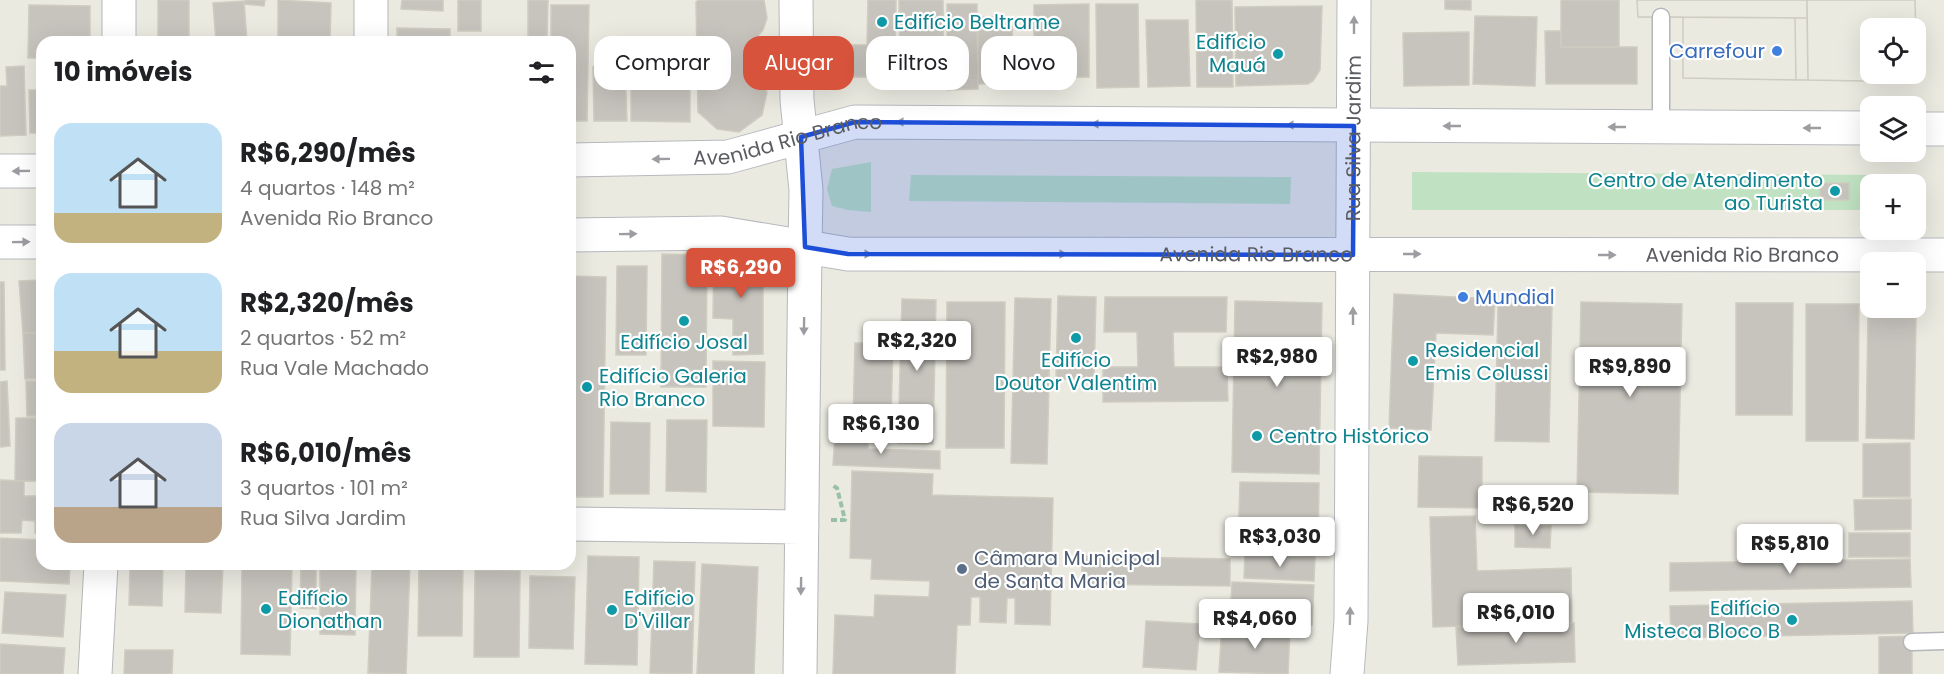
<!DOCTYPE html>
<html lang="pt">
<head>
<meta charset="utf-8">
<style>
  body { margin:0; font-family:Poppins,sans-serif; background:#f6f6f6; color:#202124; height:100vh; display:flex; flex-direction:column; font-size:22px; white-space:nowrap }
  * { box-sizing:border-box; margin:0 }
  p { font-size:20px; color:#757577 }
  .icon { flex:none; width:33px; height:33px; fill:none; stroke:currentColor; stroke-width:2; stroke-linecap:round; stroke-linejoin:round }
  .map { position:relative; flex:1; overflow:hidden }
  .side { position:absolute; left:36px; top:36px; width:540px; height:534px; display:flex; flex-direction:column; background:#fff; border-radius:18px; box-shadow:0 6px 24px #0002 }
  .side>* { flex:none }
  .top-card { position:absolute; left:594px; top:36px; width:570px; height:54px; display:flex; gap:12px }
  .buttons { position:absolute; left:1860px; top:18px; display:grid; gap:12px }
  .buttons a { display:grid; place-items:center; width:66px; height:66px; border-radius:12px; background:#fff; box-shadow:0 6px 24px #0002; font-size:30px }
  .price { position:absolute; translate:-50% -51px; padding:0 14px; border-radius:6px; background:#fff; color:#222; font-size:20px; line-height:39px; filter:drop-shadow(0 2px 3px #0008) }
  .price::after { content:''; position:absolute; left:50%; top:36px; width:18px; height:14px; margin-left:-9px; background:inherit; clip-path:polygon(0 0,100% 0,50% 100%) }
  .price.active { background:#d7533b; color:#fff }
  ul { padding:0; list-style:none }
  li { display:flex; align-items:center; gap:18px; height:150px; padding:0 18px }
  li span { display:grid; place-items:center; flex:none; width:168px; height:120px; border-radius:18px; color:#555 }
  li>.icon { margin-inline-start:auto }
  span .icon { width:72px; height:72px; fill:#fffc; stroke-width:1 }
  li b { font-size:26px }
  h2 { display:flex; justify-content:space-between; align-items:center; height:72px; padding:0 18px; font-size:26px }
  .pill { padding:0 21px; border-radius:18px; background:#fff; box-shadow:0 6px 24px #0002; font-size:21px; line-height:54px }
  .pill.active { background:#d7533b; color:#fff }
  .map>svg:first-child { display:block }
</style>
</head>
<body>
<div class="map">
<svg width="1944" height="674" viewBox="0 0 1944 674">
  <rect width="100%" height="100%" fill="#ebeae1"/>
  <path fill="#c0e1c2" d="M871,162V212L848,210L832,206L827,189L832,169Z
    M1412,172L1880,175L1881,184H1870V210H1412Z
    M911,175L1291,177L1290,204L909,201Z"/>
  <path fill="#c7c4be" stroke="#cfccc0" stroke-width="1.5" fill-rule="evenodd" d="M158,0H189V42H158Z
    M245,0H265L264,6L244,4Z
    M278,0L331,3L330,42H278Z
    M402,0H443V11L401,9Z
    M458,0H481V31H458Z
    M528,0H548L547,40H528Z
    M699,0H764L767,18L763,30L754,41L756,73L767,92L762,115L739,132L717,129L698,112L696,2Z
    M868,0H896L895,77H838V45H867Z
    M899,0H943L944,86L900,87Z
    M1196,0H1232L1233,87H1197Z
    M1445,0H1471V10L1445,9Z
    M1561,0H1619V47H1561Z
    M1637,0H1915L1917,82L1683,78V17H1638ZM1870,28H1916V74H1870Z
    M1637,0H1807V18L1638,17Z
    M1807,0H1915L1917,82L1808,80ZM1870,28H1916V74H1870Z
    M244,1L247,42H216L213,3Z
    M947,4H977L978,89L947,90Z
    M1089,4V77L1034,78V5Z
    M1096,4H1138L1139,87L1097,88Z
    M29,5L90,6V42H42V58H28Z
    M551,5H589L587,121H570V42H551Z
    M1322,6L1320,70L1313,81L1308,84L1236,86L1235,7Z
    M1475,16L1537,17L1535,86L1473,84Z
    M978,17H1012L1013,83L978,84Z
    M1683,17L1795,18L1796,80L1683,78Z
    M1795,18H1807L1808,80H1796Z
    M1146,20H1188L1190,86L1148,87Z
    M397,28L450,29V42H397Z
    M1545,31H1561V47H1637V84H1546Z
    M1469,32V85L1404,86L1403,33Z
    M494,37L518,38L517,42H494Z
    M643,39H670L669,78H690V122L631,121V78L643,77Z
    M39,61H42V86H41Z
    M24,66L26,135L0,136V86H7L6,67Z
    M625,66L627,121H594L593,67Z
    M29,90H42V133H30Z
    M1820,183H1849V200H1820Z
    M714,253H763V354L733,355V319L713,318Z
    M662,254L707,255L706,387H661Z
    M617,266H647L646,355H616Z
    M570,276L606,277L603,497H570Z
    M42,280V333H23L19,281Z
    M0,282H4L5,370H0Z
    M1394,294L1495,299L1493,335L1436,333L1431,430L1389,428Z
    M1058,296L1096,297L1094,379H1056Z
    M1105,297H1227L1226,332H1173L1174,367H1227L1228,401L1103,402V367H1138L1137,332H1104Z
    M1015,298L1051,299L1047,464L1011,463Z
    M902,299L936,300L933,444L898,443Z
    M1235,301L1322,303L1319,474L1232,472Z
    M947,302H1005L1004,448H946Z
    M1581,302L1682,304L1678,494L1577,492Z
    M1736,303H1793L1792,415H1736Z
    M1498,304L1552,305L1549,442L1495,441Z
    M1806,304H1859L1858,441H1806Z
    M1868,314L1916,315L1914,439L1866,438Z
    M23,333H42V379H25Z
    M855,343H893L891,421H853Z
    M713,361L765,362L764,427L713,426Z
    M7,381L10,446L0,447V382Z
    M26,381H42V416H27Z
    M16,418H42V481H15Z
    M667,420H707L706,492L666,491Z
    M611,422L650,423L649,494H610Z
    M835,436L868,437V449L940,451V469L833,465Z
    M1910,443V497H1863V444Z
    M1419,456L1482,457V508L1418,507Z
    M852,471L933,474L932,495L1053,498L1050,625L1015,624V598H1007L1006,623L980,622V597H971L970,625H957L955,674H833L835,615L874,617L875,595L929,597L930,581L871,579L872,559L850,558Z
    M0,480L24,481V496H39L40,481H42V534L35,533V521L22,520L21,533H0Z
    M1240,482L1319,483L1318,547L1238,546Z
    M1911,499V529L1855,530L1854,500Z
    M1475,516L1477,571L1571,568L1572,622L1433,627L1430,517Z
    M1515,525L1551,526L1550,548L1515,547Z
    M1849,533H1910V557H1849Z
    M0,538L42,540V564H70L69,584L0,581Z
    M1245,554L1315,557L1314,581L1244,578Z
    M588,556L639,557L637,665L585,664Z
    M1082,556L1230,559V586L1082,584Z
    M1910,559L1911,587L1670,591V563Z
    M654,561L695,562L692,674L650,673Z
    M130,564H163L162,606L129,605Z
    M186,564H223L221,613L185,612Z
    M242,564H292L290,655L241,654Z
    M301,564H316V609L300,608Z
    M320,564H356L355,635L320,634Z
    M372,564H410L406,674L368,673Z
    M419,564H463L462,636H418Z
    M702,564L758,567L754,674H697Z
    M475,570L520,571L519,657H474Z
    M530,576L575,577L573,649L529,648Z
    M1232,582L1314,585L1312,625L1230,622Z
    M5,592L66,595L63,637L2,633Z
    M1912,601L1913,633L1671,638L1670,606Z
    M1146,621L1200,624L1196,670L1143,667Z
    M1574,623L1575,662L1458,665L1456,627Z
    M1222,625L1290,628L1288,674L1219,672Z
    M1912,636V674H1879V637Z
    M0,644L65,648L63,674H0Z
    M125,650H173L172,674H124Z"/>
  <g fill="none" stroke-linecap="round" stroke-linejoin="round">
    <defs>
      <path id="lane" d="M1661,17V127
        M1912,642L1944,641"/>
      <path id="street" d="M371,0V42
        M119,42V0
        M570,524L802,527
        M95,674L101,564
        M800,674L805,247"/>
      <g id="secondary">
        <path d="M796,0L797,100L806,190L805,247"/>
        <path d="M1916,129H1944"/>
        <path id="s1" d="M570,160L728,157L855,122L1870,128"/>
        <path d="M0,171H42"/>
        <path id="s2" d="M570,235L721,233L848,254L1944,255"/>
        <path d="M0,242H42"/>
        <path id="s3" d="M1347,674L1351,621L1354,0"/>
      </g>
    </defs>
    <use href="#lane" stroke="#b4b6bb" stroke-width="19"/>
    <use href="#street" stroke="#b4b6bb" stroke-width="35"/>
    <use href="#secondary" stroke="#b7b9bf" stroke-width="35"/>
    <path stroke="#9ac1a8" stroke-width="4" stroke-dasharray="6 3" stroke-linecap="butt" d="M831,520H845L837,488L832,485"/>
    <use href="#lane" stroke="#fff" stroke-width="16"/>
    <use href="#street" stroke="#fff" stroke-width="33"/>
    <use href="#secondary" stroke="#fff" stroke-width="33"/>
  </g>
  <defs><path id="oneway-solid" d="M-6-.8H1V-3.2L6.5 0L1 3.2V.8H-6Z" transform="scale(1.5)"/></defs>
  <g fill="#9c9da0">
    <use href="#oneway-solid" transform="translate(1354 25) rotate(-90)"/>
    <use href="#oneway-solid" transform="translate(905 122) rotate(-179)"/>
    <use href="#oneway-solid" transform="translate(1100 124) rotate(-180)"/>
    <use href="#oneway-solid" transform="translate(1295 125) rotate(-180)"/>
    <use href="#oneway-solid" transform="translate(1452 126) rotate(-180)"/>
    <use href="#oneway-solid" transform="translate(1617 127) rotate(-180)"/>
    <use href="#oneway-solid" transform="translate(1812 128) rotate(-180)"/>
    <use href="#oneway-solid" transform="translate(661 159) rotate(179)"/>
    <use href="#oneway-solid" transform="translate(21 171) rotate(179)"/>
    <use href="#oneway-solid" transform="translate(628 234) rotate(-1)"/>
    <use href="#oneway-solid" transform="translate(21 242) rotate(-1)"/>
    <use href="#oneway-solid" transform="translate(863 254)"/>
    <use href="#oneway-solid" transform="translate(1058 254)"/>
    <use href="#oneway-solid" transform="translate(1412 254)"/>
    <use href="#oneway-solid" transform="translate(1607 255)"/>
    <use href="#oneway-solid" transform="translate(1353 316) rotate(-90)"/>
    <use href="#oneway-solid" transform="translate(804 326) rotate(91)"/>
    <use href="#oneway-solid" transform="translate(801 586) rotate(91)"/>
    <use href="#oneway-solid" transform="translate(1350 616) rotate(-89)"/>
  </g>
  <path fill="#1d4ed8" fill-opacity="0.2" stroke="#1d4ed8" stroke-width="4.5" stroke-linejoin="round" d="M855,122L1354,126L1353,255L848,254L805,247L801,137Z"/>
  <g fill="#0f9aa8" stroke="#fff" stroke-width="2">
    <circle cx="882" cy="22" r="6"/>
    <circle cx="1278" cy="54" r="6"/>
    <circle cx="1835" cy="191" r="6"/>
    <circle cx="684" cy="321" r="6"/>
    <circle cx="1076" cy="338" r="6"/>
    <circle cx="1413" cy="361" r="6"/>
    <circle cx="587" cy="387" r="6"/>
    <circle cx="1257" cy="436" r="6"/>
    <circle cx="266" cy="609" r="6"/>
    <circle cx="612" cy="610" r="6"/>
    <circle cx="1792" cy="620" r="6"/>
  </g>
  <g fill="#3f7fe0" stroke="#fff" stroke-width="2">
    <circle cx="1777" cy="51" r="6"/>
    <circle cx="1463" cy="297" r="6"/>
  </g>
  <circle fill="#5c6f8a" stroke="#fff" stroke-width="2" cx="962" cy="569" r="6"/>
  <g text-anchor="middle" dominant-baseline="central" stroke-width="4.5" stroke-linejoin="round" paint-order="stroke">
    <g font-size="20" fill="#0d838f" stroke="#fff" text-anchor="start">
      <text x="894" y="22">Edifício Beltrame</text>
      <text x="1266" y="42" text-anchor="end">Edifício<tspan x="1266" dy="23">Mauá</tspan></text>
      <text x="1823" y="180" text-anchor="end">Centro de Atendimento<tspan x="1823" dy="23">ao Turista</tspan></text>
      <text x="684" y="342" text-anchor="middle">Edifício Josal</text>
      <text x="1425" y="350">Residencial<tspan x="1425" dy="23">Emis Colussi</tspan></text>
      <text x="1076" y="360" text-anchor="middle">Edifício<tspan x="1076" dy="23">Doutor Valentim</tspan></text>
      <text x="599" y="376">Edifício Galeria<tspan x="599" dy="23">Rio Branco</tspan></text>
      <text x="1269" y="436">Centro Histórico</text>
      <text x="278" y="598">Edifício<tspan x="278" dy="23">Dionathan</tspan></text>
      <text x="624" y="598">Edifício<tspan x="624" dy="23">D'Villar</tspan></text>
      <text x="1780" y="608" text-anchor="end">Edifício<tspan x="1780" dy="23">Misteca Bloco B</tspan></text>
    </g>
    <g font-size="20" fill="#366cbe" stroke="#fff" text-anchor="end">
      <text x="1765" y="51">Carrefour</text>
      <text x="1475" y="297" text-anchor="start">Mundial</text>
    </g>
    <g font-size="20" fill="#5a5c61" stroke="#fff">
      <text stroke="none"><textPath href="#s3" startOffset="536">Rua Silva Jardim</textPath></text>
      <text stroke="none"><textPath href="#s1" startOffset="220">Avenida Rio Branco</textPath></text>
      <text stroke="none"><textPath href="#s2" startOffset="688">Avenida Rio Branco</textPath></text>
      <text stroke="none"><textPath href="#s2" startOffset="1174">Avenida Rio Branco</textPath></text>
    </g>
    <g font-size="20" fill="#4e5e75" stroke="#fff" text-anchor="start">
      <text x="974" y="558">Câmara Municipal<tspan x="974" dy="23">de Santa Maria</tspan></text>
    </g>
  </g>
</svg>
<div class="buttons">
<a><svg class="icon" aria-label="locate" viewBox="0 0 24 24"><circle cx="12" cy="12" r="6"/><path d="M12 2v4M12 18v4M2 12h4M18 12h4"/></svg></a>
<a><svg class="icon" aria-label="layers" viewBox="0 0 24 24"><path d="M12 4l9 5-9 5-9-5zM3 14l9 5 9-5"/></svg></a>
<a>+</a>
<a>−</a>
</div>
<b class="price active" style="left:741px;top:299px">R$6,290</b>
<b class="price" style="left:917px;top:372px">R$2,320</b>
<b class="price" style="left:1277px;top:388px">R$2,980</b>
<b class="price" style="left:1630px;top:398px">R$9,890</b>
<b class="price" style="left:881px;top:455px">R$6,130</b>
<b class="price" style="left:1533px;top:536px">R$6,520</b>
<b class="price" style="left:1280px;top:568px">R$3,030</b>
<b class="price" style="left:1790px;top:575px">R$5,810</b>
<b class="price" style="left:1516px;top:644px">R$6,010</b>
<b class="price" style="left:1255px;top:650px">R$4,060</b>
<div class="top-card">
<a class="pill">Comprar</a>
<a class="pill active">Alugar</a>
<a class="pill">Filtros</a>
<a class="pill">Novo</a>
</div>
<section class="side">
<h2>10 imóveis<svg class="icon" aria-label="filters" viewBox="0 0 24 24"><path d="M4 7h16M4 17h16"/><circle cx="9" cy="7" r="2"/><circle cx="15" cy="17" r="2"/></svg></h2>
<ul>
<li><span style="background:linear-gradient(#bfe0f5 75%,#c2b280 0)"><svg class="icon" aria-label="home" viewBox="0 0 24 24"><path d="M3 11l9-7 9 7M6 9v11h12V9"/></svg></span><div><b>R$6,290/mês</b><p>4 quartos · 148 m²</p><p>Avenida Rio Branco</p></div></li>
<li><span style="background:linear-gradient(#bfe0f5 65%,#c2b280 0)"><svg class="icon" aria-label="home" viewBox="0 0 24 24"><path d="M3 11l9-7 9 7M6 9v11h12V9"/></svg></span><div><b>R$2,320/mês</b><p>2 quartos · 52 m²</p><p>Rua Vale Machado</p></div></li>
<li><span style="background:linear-gradient(#c9d6e8 70%,#b9a48a 0)"><svg class="icon" aria-label="home" viewBox="0 0 24 24"><path d="M3 11l9-7 9 7M6 9v11h12V9"/></svg></span><div><b>R$6,010/mês</b><p>3 quartos · 101 m²</p><p>Rua Silva Jardim</p></div></li>
</ul>
</section>
</div>
</body>
</html>
